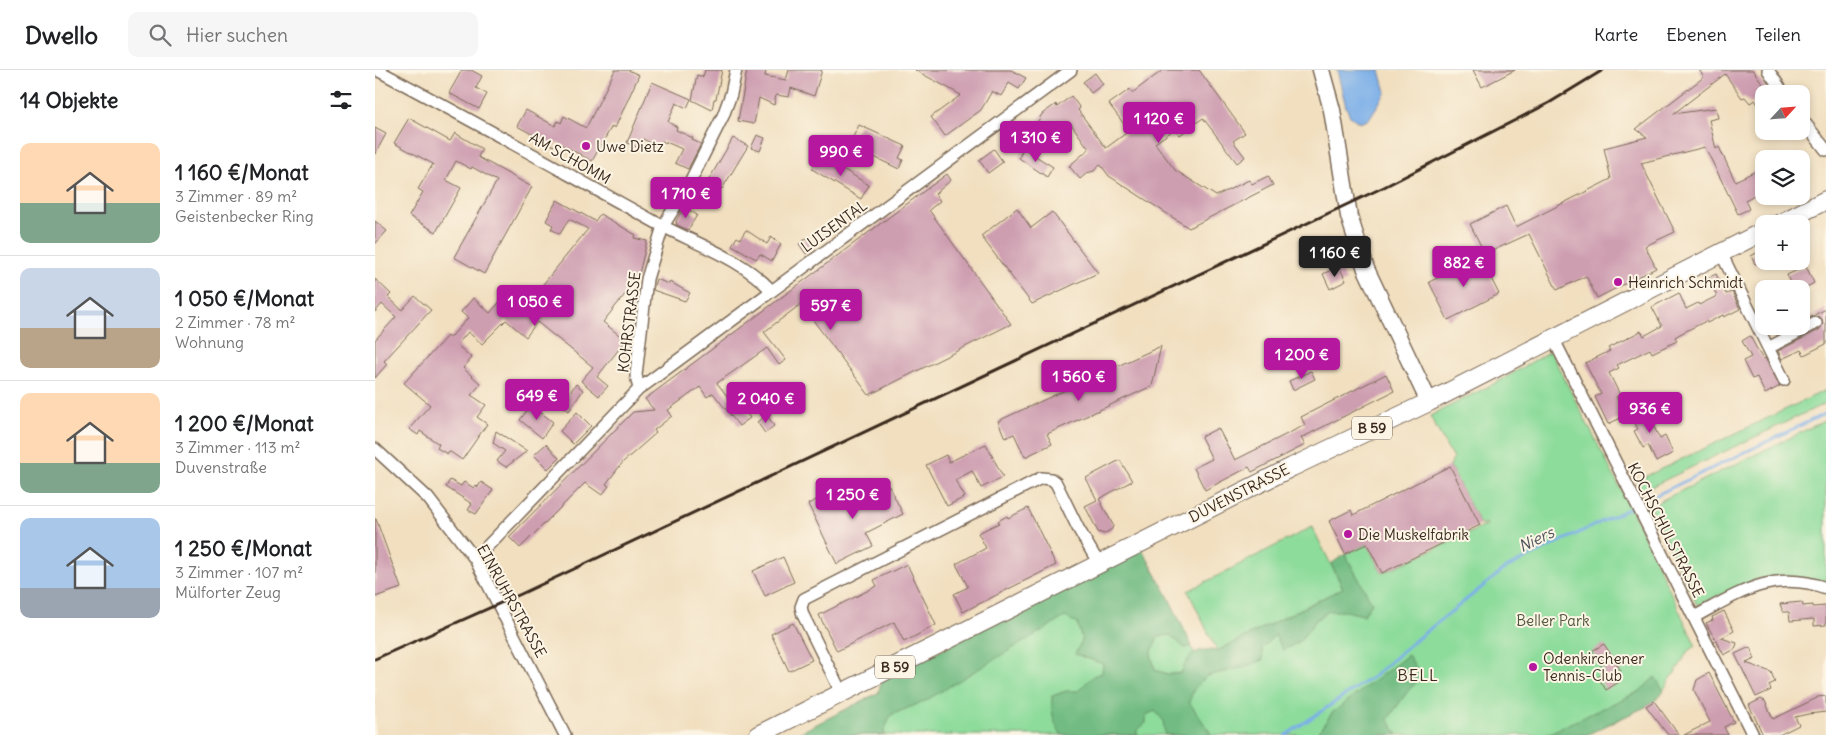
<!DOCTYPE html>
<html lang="de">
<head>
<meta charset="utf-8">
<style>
  body { margin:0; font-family:Delius,sans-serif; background:#f6f6f6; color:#202124; height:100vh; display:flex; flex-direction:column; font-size:19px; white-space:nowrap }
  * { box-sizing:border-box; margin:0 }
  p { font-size:16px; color:#757577 }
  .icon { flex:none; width:28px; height:28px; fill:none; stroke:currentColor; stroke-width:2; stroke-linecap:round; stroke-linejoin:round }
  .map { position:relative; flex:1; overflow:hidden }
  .drawer { display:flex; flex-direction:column; background:#fff; width:375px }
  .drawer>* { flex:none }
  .needle { width:32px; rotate:64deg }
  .fabs { position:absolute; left:1380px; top:15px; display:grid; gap:10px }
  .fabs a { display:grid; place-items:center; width:55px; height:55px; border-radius:10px; background:#fff; box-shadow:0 2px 8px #0003; font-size:25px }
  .price { position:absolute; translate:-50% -42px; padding:0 11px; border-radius:5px; background:#b5179e; color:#fff; font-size:16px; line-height:32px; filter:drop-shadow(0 1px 2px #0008) }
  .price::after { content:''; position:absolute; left:50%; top:30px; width:15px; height:11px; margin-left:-8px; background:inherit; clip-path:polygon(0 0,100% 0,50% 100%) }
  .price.active { background:#222; color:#fff }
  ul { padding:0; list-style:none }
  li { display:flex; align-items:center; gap:15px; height:125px; padding:0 20px }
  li+li { border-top:1px solid #e0e0e0 }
  li span { display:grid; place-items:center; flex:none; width:140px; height:100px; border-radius:10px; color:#555 }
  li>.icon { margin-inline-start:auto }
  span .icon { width:60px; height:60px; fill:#fffc; stroke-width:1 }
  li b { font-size:21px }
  h2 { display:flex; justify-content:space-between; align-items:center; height:60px; padding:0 20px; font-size:21px }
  header { display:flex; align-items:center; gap:30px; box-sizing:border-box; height:70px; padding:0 25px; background:#fff; border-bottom:1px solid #e0e0e0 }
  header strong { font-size:24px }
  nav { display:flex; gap:28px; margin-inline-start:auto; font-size:18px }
  .search { width:350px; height:45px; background:#f6f6f6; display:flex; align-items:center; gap:12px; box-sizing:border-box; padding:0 18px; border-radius:10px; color:#757577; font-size:19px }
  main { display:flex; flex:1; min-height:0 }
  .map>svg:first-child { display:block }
</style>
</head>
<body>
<header>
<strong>Dwello</strong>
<div class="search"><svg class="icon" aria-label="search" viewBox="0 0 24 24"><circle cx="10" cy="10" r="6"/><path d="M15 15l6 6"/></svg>Hier suchen</div>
<nav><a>Karte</a><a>Ebenen</a><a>Teilen</a></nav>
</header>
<main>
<section class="drawer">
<h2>14 Objekte<svg class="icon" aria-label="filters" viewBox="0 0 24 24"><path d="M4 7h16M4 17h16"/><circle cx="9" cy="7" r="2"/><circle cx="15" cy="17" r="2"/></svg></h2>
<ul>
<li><span style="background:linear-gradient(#ffd9b3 60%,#7fa58c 0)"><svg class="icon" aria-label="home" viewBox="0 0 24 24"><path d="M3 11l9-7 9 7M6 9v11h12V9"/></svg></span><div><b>1 160 €/Monat</b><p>3 Zimmer · 89 m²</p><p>Geistenbecker Ring</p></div></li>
<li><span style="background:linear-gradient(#c9d6e8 60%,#b9a48a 0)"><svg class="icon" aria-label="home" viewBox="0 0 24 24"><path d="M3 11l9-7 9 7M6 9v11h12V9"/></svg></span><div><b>1 050 €/Monat</b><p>2 Zimmer · 78 m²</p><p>Wohnung</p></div></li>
<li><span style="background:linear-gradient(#ffd9b3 70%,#7fa58c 0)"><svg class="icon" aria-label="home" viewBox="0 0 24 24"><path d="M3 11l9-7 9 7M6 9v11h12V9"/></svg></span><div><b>1 200 €/Monat</b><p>3 Zimmer · 113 m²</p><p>Duvenstraße</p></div></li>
<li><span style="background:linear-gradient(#a9c7e8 70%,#9aa5b1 0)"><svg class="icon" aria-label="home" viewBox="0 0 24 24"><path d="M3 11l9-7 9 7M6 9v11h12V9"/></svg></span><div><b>1 250 €/Monat</b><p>3 Zimmer · 107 m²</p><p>Mülforter Zeug</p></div></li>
</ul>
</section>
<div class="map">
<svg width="1451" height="665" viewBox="0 0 1451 665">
  <rect width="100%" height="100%" fill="#fcf5e5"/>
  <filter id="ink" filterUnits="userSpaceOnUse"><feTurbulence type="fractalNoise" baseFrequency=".02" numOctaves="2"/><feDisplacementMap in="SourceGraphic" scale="10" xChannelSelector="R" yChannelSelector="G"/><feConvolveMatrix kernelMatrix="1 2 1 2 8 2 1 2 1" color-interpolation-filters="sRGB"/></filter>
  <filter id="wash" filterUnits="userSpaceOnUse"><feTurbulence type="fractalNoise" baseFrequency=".0096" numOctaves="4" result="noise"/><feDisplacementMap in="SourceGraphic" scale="20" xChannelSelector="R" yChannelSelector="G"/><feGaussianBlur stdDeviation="1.12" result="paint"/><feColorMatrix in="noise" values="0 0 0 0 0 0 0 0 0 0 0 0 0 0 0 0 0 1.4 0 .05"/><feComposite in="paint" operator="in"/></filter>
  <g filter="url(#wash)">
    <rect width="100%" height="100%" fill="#f1dfc0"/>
    <path fill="#8ddc9b" stroke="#64835c" d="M1175,281L1261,449L1321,576L1311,583L1307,592L1283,628L1270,637L1211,665H423L768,483L825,594L986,514L970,484L992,474L1007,503L1112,455L1111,453L1105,455L1075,396L1078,389L1055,346L1128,309Z
      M1451,320V333L1267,421L1261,411Z
      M1451,350V512L1413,506L1382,509L1322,535L1275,436Z
      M937,457L968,518L842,581L813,521Z"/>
    <path fill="#72bc83" stroke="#567350" d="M767,479L792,524L817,576L810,578L795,565L783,567L776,584L780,600L793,604L806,603C814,584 821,577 842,581L968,518L956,494L970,484L997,533L988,545L970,541H954L941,550L924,572L908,580L900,565L887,578L888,590L869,597L832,606L819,619L814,632L837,665H790L788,650L780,641L771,645V653L762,660V665H687C678,653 676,641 677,626L691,621H703L718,606L727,603L728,594L700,584L707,570L702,553L690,547L550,631L516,645L509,661V665H420L503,623L507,609Z
      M1033,585L1047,607L1033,621L1013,649L1023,665H941L957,643Z
      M1280,607L1289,621L1283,628L1270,637L1211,665H1170L1265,621Z"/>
    <path fill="#7cafe8" stroke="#5c6c83" d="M962,0H1005L1011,22L994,49L985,53L975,46L971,37Z"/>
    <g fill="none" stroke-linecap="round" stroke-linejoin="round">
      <path stroke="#7cafe8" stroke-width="3" d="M1265,433L1451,343
        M911,665L999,606L1032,577L1131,498L1259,436"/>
    </g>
    <g id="blocks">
      <path fill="#cd9db0" d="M87,0H96L107,6L101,18L112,24L104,39L74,23Z
        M240,0H253L264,5L240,58L237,56L217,91L182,72L179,76L142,56L151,40L180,56L183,51L186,53L189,46L211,58Z
        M330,0H347L341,29H339L337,40L317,30L322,5L328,7Z
        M372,0H391L390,6L411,10L414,0H447L439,26L416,18L414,27L401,25L399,35L384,28L379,54L363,51Z
        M540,0H636L651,8L644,19L634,13L626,26L617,21L606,40L570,66L556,47L586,25Z
        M788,0H824L870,63L858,71L870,87L862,93L828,48L805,65L800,59L780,73L800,100L841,126L874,110L877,114L893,106L898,115L814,158L734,106L725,94L719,101L712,103L705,109L694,96L714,79L696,54L674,70L662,53L667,44L681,34L682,37L696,26L705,38L703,40L731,78L754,61L734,34L755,19L757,23Z
        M1098,0H1140L1107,17Z
        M1324,0H1378L1395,24H1389V43L1380,30L1375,33L1370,27L1367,28L1350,4L1298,44L1341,38L1343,48L1334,50L1341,79L1344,77L1360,111L1389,97V120L1370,130L1374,139L1363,144L1330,77L1266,93L1300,162L1270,176L1281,198L1222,228L1211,206L1182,220L1154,164L1110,184L1095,154L1131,136L1141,157L1236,109L1229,78L1272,67L1261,59L1329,7Z
        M720,3L728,14L716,23L708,12Z
        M277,12L316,29L312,38L301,33L293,52L302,57L301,60L318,68L317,70L326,74L313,99L300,93L307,79L291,72V73L287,71L284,77L268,69L264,78L252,73Z
        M34,48L75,71L80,63L107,79L103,87L157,117L109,204L79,187L122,111L97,97L96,99L81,91L71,110L86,118L61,162L34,146L48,122L43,119L58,94L19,73Z
        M484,55L530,76L524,88L528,90L524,99L474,75Z
        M0,58L11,64L0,84Z
        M382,65L390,68L385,81L376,78Z
        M358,68L373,76L347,119L333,111Z
        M648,78L678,97L672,107L644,88Z
        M619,79L628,92L613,103L604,90Z
        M445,85L494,115L486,129L437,99Z
        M572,104L576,110L560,124L565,131L554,140L636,254L494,325L426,234L389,262L411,290L404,295L392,278L342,313L362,339L366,336L375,348L364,356L338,323L332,327L325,317L293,340L297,346L279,360L281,363L248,392L231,414L234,416L227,425L210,413L145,478L134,467L258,342L279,340L270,329Z
        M182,130L220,151L225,144L261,165L259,168L272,171L263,208L228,252L249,269L248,274L222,307L233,316L224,326L206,311L218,297L162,252L151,267L131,250L107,274L93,262L82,275L97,288L88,298L106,314L96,325L111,335L102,347L112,354L87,390L74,381L72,384L62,378L64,374L45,361L43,365L34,359L55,335L29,313L72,266L75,268L93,248L86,242L98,228L115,243L130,226L147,240L213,159L194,149L185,164L176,159L178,155L171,151Z
        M309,137L322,145L313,160L302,155L301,151Z
        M642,138L656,158L677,142L723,203L657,234L606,166Z
        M0,151L12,161L0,174Z
        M371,160L392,174L396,167L406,174L397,191L385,184L381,189L357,175L362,167L365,169Z
        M432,168L439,177L431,184L424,174Z
        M1389,179V190L1380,194L1376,186Z
        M1105,187L1124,224L1073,250L1054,212Z
        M964,196L971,211L955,219L948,204Z
        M1431,196L1439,213L1428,219H1417L1412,205Z
        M1341,204L1351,224L1357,222L1365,239L1349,247L1348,245L1332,253L1331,251L1305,264L1300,267L1302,271L1277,283L1275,279L1242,295L1244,298L1234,303L1245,325L1241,327L1250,346L1233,354L1220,327L1226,324L1210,293L1235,281L1233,278L1266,261L1269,266L1287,256L1277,237L1304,223L1311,239L1323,233L1324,235L1342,226L1333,208Z
        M0,209L16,224L13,227L27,240L40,226L56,240L9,291L12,294L0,308V270L21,247L7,234L0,242Z
        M281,209L294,214L295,212L315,223L310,231L278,220Z
        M1451,239V274L1429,285L1426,280L1407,289L1403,281L1444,260L1448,254L1447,249L1442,246L1426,252Z
        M1397,256H1419L1401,265Z
        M1375,266L1384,283L1388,289L1390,288L1405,316L1390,324L1382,307L1377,309L1368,291L1376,287L1367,271Z
        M786,276L777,316L672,364L677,374L650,387L639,364L630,368L623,351Z
        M936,301L940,309L918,320L914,311Z
        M1011,304L1019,321L926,368L930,375L877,402L874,397L830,420L819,398L837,389L826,367L843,358L860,390L930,355L926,347Z
        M201,314L208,320L194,341L186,334Z
        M149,321L159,329L151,339L142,332Z
        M1272,334L1281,351L1277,353L1285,369L1290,366L1298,383L1281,392L1273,375L1268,378L1259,361L1263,359L1255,343Z
        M156,335L178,352L167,368L145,350Z
        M202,342L216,356L198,374L185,361Z
        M392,345L399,356L390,363L382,352Z
        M121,361L152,381L131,397L122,391L130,381L118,373Z
        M171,374L184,388L173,399L159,385Z
        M611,374L628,407L606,418L597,401L580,410L590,427L572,436L551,395L571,385L574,392Z
        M745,390L757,411L724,429L738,455L737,459L729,464L723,462L710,436L722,430L711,408Z
        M1075,396L1105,455L1007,503L992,474L970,484L954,451L976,440L978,445Z
        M75,410L86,416L89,412L99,418L101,415L103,417L106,412L118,420L101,444L93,440L97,434L71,417Z
        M514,416L528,444L491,463L498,476L462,494L433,434L468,417L477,434Z
        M653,438L681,495L588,542L579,524L593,517L581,494L611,478L603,463L624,453L623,451L632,446L633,448Z
        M0,449H1L26,518L0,527Z
        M408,487L419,512L390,526L378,501Z
        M532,494L561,555L529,572L519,552L462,581L444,545L502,516L499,510Z
        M1427,532L1428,536L1438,535V537L1451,536V555L1439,556V549L1415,551L1414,542H1408L1405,534Z
        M1349,541L1359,561L1346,568L1362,573L1360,579L1349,585L1331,553L1338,550L1337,547Z
        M418,553L437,590L414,601L396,564Z
        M1229,574L1246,601L1240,605L1244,612L1231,620L1223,607L1230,602L1217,581Z
        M1375,577L1380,589L1371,593L1396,602L1400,612L1394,615L1396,620L1381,627L1360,584Z
        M1334,603L1359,652L1349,657L1353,665H1309L1335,652L1319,620L1322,610Z
        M1451,626V642L1433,644L1420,647L1424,655L1404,665H1388L1374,635L1386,629L1390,631L1398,649L1442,628V627Z
        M1279,631L1304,665H1293L1271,636Z"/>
    </g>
  </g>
  <g filter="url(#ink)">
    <use href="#blocks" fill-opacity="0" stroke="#7b6957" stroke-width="1"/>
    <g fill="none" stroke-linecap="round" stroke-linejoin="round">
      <defs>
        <path id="minor" d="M2,0C95,49 187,101 280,152C320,174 365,187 397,221
          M1393,0L1409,24
          M1426,48L1451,80
          M1346,183L1409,310
          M1178,268L1378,665
          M1393,278L1441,253
          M264,319L696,0
          M0,379L53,428L100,489L190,665
          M100,489L264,319L261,305L272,209L288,156L314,114L348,46L356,24L361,0
          M1319,547C1364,523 1398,499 1451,518
          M466,622L428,545L426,537L429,529L666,408L676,409L681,413L703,458L724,494"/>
        <path id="secondary" d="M946,0L957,40L974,146L980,165L991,199L1054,332"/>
        <path id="primary" d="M1404,154L1451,130
          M383,665L917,397L1054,332L1389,161"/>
      </defs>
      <use href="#minor" stroke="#7b6957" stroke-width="14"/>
      <use href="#secondary" stroke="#7b6957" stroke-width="19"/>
      <use href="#primary" stroke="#7b6957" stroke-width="20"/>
      <use href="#minor" stroke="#fff" stroke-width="11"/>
      <use href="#secondary" stroke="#fff" stroke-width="16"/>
      <use href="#primary" stroke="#fff" stroke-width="18"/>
      <path stroke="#3b2a1e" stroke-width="3" d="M0,589L146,524L1009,117L1174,33L1228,0"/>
    </g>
  </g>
  <g fill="#b5179e" stroke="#fcf5e5" stroke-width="2">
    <circle cx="211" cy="76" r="5"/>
    <circle cx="1243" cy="212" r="5"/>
    <circle cx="973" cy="464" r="5"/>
    <circle cx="1158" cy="597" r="5"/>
  </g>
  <g text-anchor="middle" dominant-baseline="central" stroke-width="4" stroke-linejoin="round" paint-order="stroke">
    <g fill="#fcf5e5" stroke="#75675a" stroke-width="1">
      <rect x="977" y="346.5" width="40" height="23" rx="4"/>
      <rect x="500" y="585.5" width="40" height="23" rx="4"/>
    </g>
    <g font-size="14" font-weight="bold" fill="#3b2a1e">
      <text x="997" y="358">B 59</text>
      <text x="520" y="597">B 59</text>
    </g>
    <g font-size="15" fill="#3b2a1e" stroke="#fcf5e5" text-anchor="start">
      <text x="221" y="76">Uwe Dietz</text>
      <text x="1253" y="212">Heinrich Schmidt</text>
      <text x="983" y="464">Die Muskelfabrik</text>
      <text x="1168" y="588">Odenkirchener<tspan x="1168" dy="17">Tennis-Club</tspan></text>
    </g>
    <g font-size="15" fill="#3b2a1e" stroke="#fcf5e5">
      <text transform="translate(195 88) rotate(29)">AM SCHOMM</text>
      <text transform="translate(459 156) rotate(-36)">LUISENTAL</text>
      <text transform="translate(254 252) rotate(-83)">KOHRSTRASSE</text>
      <text transform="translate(864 423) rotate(-27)">DUVENSTRASSE</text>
      <text transform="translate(1291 460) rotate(63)">KOCHSCHULSTRASSE</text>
      <text transform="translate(137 531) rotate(61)">EINRUHRSTRASSE</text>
    </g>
    <g font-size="15" fill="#50563d" stroke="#fcf5e5">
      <text x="1178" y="550">Beller Park</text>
    </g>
    <g font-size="16" font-style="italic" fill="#4e525b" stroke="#fcf5e5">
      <text transform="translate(1161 469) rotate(-26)">Niers</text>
    </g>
    <g font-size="16" letter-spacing="1" fill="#3b2a1e" stroke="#fcf5e5">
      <text x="1043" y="605">BELL</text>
    </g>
  </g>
</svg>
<div class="fabs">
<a><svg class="needle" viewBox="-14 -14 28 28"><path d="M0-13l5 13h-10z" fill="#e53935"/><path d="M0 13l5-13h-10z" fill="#757577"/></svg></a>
<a><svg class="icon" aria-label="layers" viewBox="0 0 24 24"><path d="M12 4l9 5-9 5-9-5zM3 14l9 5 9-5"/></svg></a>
<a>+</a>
<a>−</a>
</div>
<b class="price" style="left:784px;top:74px">1 120 €</b>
<b class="price" style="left:661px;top:93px">1 310 €</b>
<b class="price" style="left:466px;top:107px">990 €</b>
<b class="price" style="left:311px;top:149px">1 710 €</b>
<b class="price active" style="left:960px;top:208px">1 160 €</b>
<b class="price" style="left:1089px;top:218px">882 €</b>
<b class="price" style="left:160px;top:257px">1 050 €</b>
<b class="price" style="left:456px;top:261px">597 €</b>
<b class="price" style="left:927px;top:310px">1 200 €</b>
<b class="price" style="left:704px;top:332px">1 560 €</b>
<b class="price" style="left:162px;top:351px">649 €</b>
<b class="price" style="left:391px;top:354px">2 040 €</b>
<b class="price" style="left:1275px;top:364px">936 €</b>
<b class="price" style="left:478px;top:450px">1 250 €</b>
</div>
</main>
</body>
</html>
